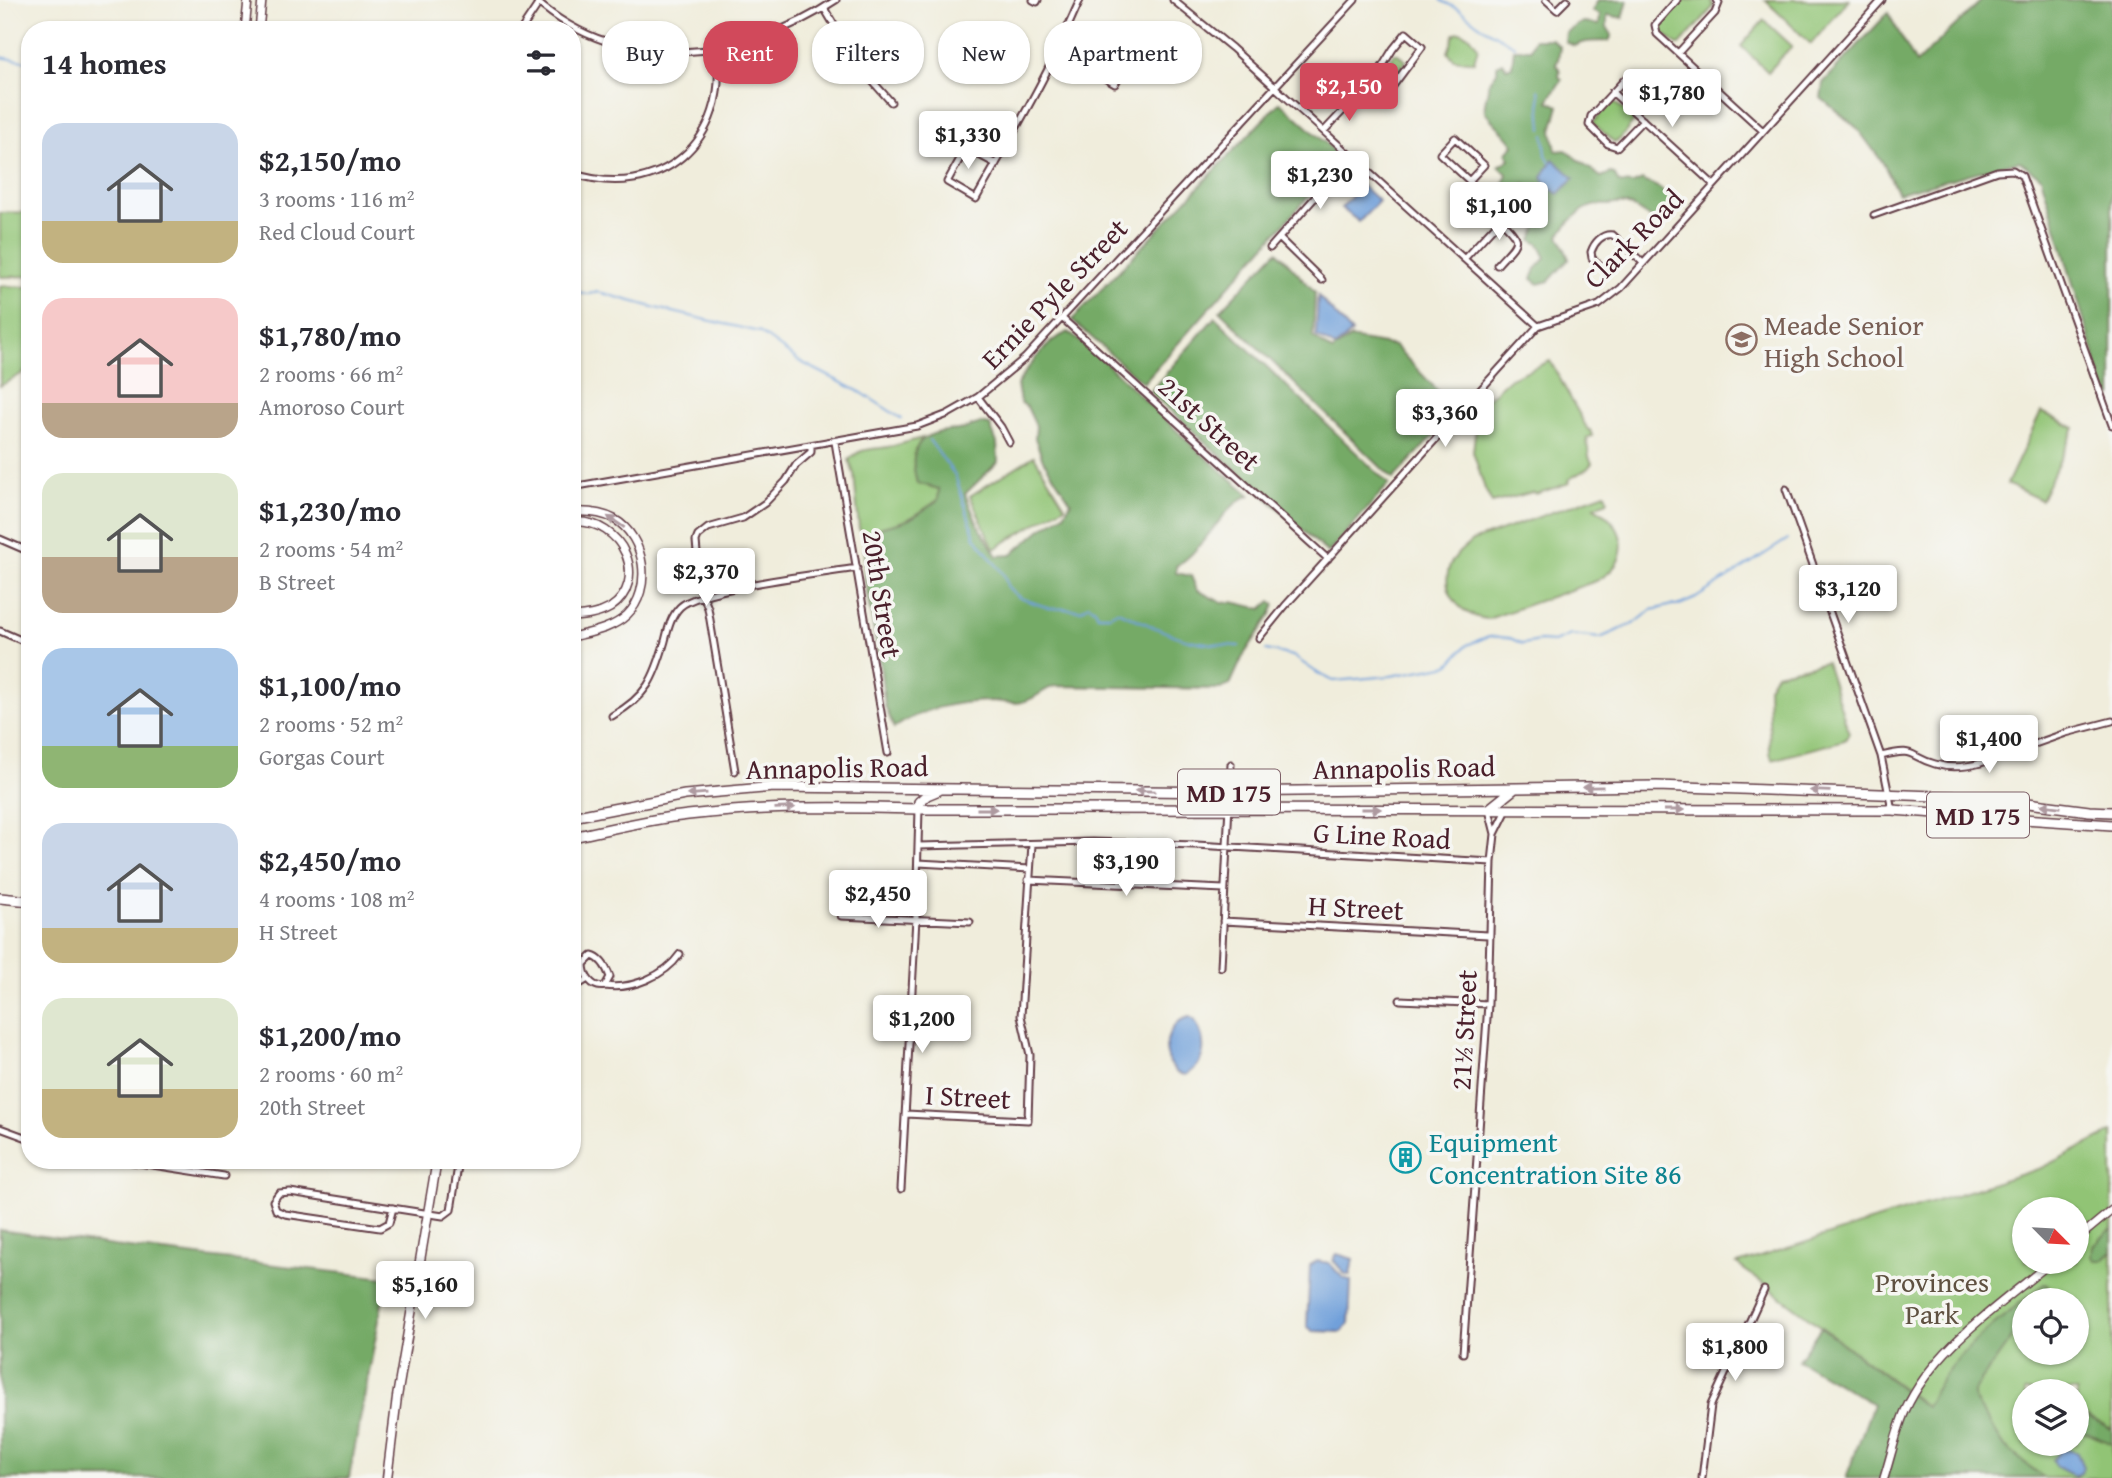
<!DOCTYPE html>
<html lang="en">
<head>
<meta charset="utf-8">
<style>
  body { margin:0; font-family:"Gentium Book Plus",serif; background:#f7f7f7; color:#2b2b33; height:100vh; display:flex; flex-direction:column; font-size:26px; white-space:nowrap }
  * { box-sizing:border-box; margin:0 }
  p { font-size:23px; color:#7c7c81 }
  .icon { flex:none; width:38px; height:38px; fill:none; stroke:currentColor; stroke-width:2; stroke-linecap:round; stroke-linejoin:round }
  .map { position:relative; flex:1; overflow:hidden }
  .side { position:absolute; left:21px; top:21px; width:560px; height:1148px; display:flex; flex-direction:column; background:#fff; border-radius:28px; box-shadow:0 2px 5px #0004 }
  .side>* { flex:none }
  .hud { position:absolute; left:602px; top:21px; width:665px; height:63px; display:flex; gap:14px }
  .needle { width:46px; rotate:114deg }
  .tools { position:absolute; left:2012px; top:1197px; display:grid; gap:14px }
  .tools a { display:grid; place-items:center; width:77px; height:77px; border-radius:50%; background:#fff; box-shadow:0 2px 5px #0004; font-size:35px }
  .price { position:absolute; translate:-50% -60px; padding:0 16px; border-radius:7px; background:#fff; color:#222; font-size:23px; line-height:46px; filter:drop-shadow(0 2px 4px #0008) }
  .price::after { content:''; position:absolute; left:50%; top:42px; width:21px; height:16px; margin-left:-10px; background:inherit; clip-path:polygon(0 0,100% 0,50% 100%) }
  .price.on { background:#d1495b; color:#fff }
  ul { padding:0; list-style:none }
  li { display:flex; align-items:center; gap:21px; height:175px; padding:0 21px }
  li span { display:grid; place-items:center; flex:none; width:196px; height:140px; border-radius:21px; color:#555 }
  li>.icon { margin-inline-start:auto }
  span .icon { width:84px; height:84px; fill:#fffc; stroke-width:1 }
  li b { font-size:30px }
  h2 { display:flex; justify-content:space-between; align-items:center; height:84px; padding:0 21px; font-size:30px }
  .chip { padding:0 24px; border-radius:28px; background:#fff; box-shadow:0 2px 5px #0004; font-size:24px; line-height:63px }
  .chip.on { background:#d1495b; color:#fff }
  .map>svg:first-child { display:block }
</style>
</head>
<body>
<div class="map">
<svg width="2112" height="1478" viewBox="0 0 2112 1478">
  <rect width="100%" height="100%" fill="#f6f6f2"/>
  <filter id="ink" filterUnits="userSpaceOnUse"><feTurbulence type="fractalNoise" baseFrequency=".0143" numOctaves="2"/><feDisplacementMap in="SourceGraphic" scale="14" xChannelSelector="R" yChannelSelector="G"/><feConvolveMatrix kernelMatrix="1 2 1 2 8 2 1 2 1" color-interpolation-filters="sRGB"/></filter>
  <filter id="wash" filterUnits="userSpaceOnUse"><feTurbulence type="fractalNoise" baseFrequency=".00686" numOctaves="4" result="noise"/><feDisplacementMap in="SourceGraphic" scale="28" xChannelSelector="R" yChannelSelector="G"/><feGaussianBlur stdDeviation="1.57" result="paint"/><feColorMatrix in="noise" values="0 0 0 0 0 0 0 0 0 0 0 0 0 0 0 0 0 1.4 0 .05"/><feComposite in="paint" operator="in"/></filter>
  <g filter="url(#wash)">
    <rect width="100%" height="100%" fill="#f0eddc"/>
    <path fill="#91c475" stroke="#6e7250" stroke-width="2" fill-rule="evenodd" d="M1683,0H1711L1714,6L1680,45H1677L1660,31L1659,27Z
      M1765,0H1849L1811,44Z
      M1764,20L1792,46L1768,72L1741,46Z
      M1461,32L1471,37L1478,47L1474,62L1454,59L1448,52L1455,33Z
      M1394,54H1398L1406,61L1393,82L1388,85L1380,78Z
      M1613,101L1635,120L1620,139L1614,142L1593,123L1610,102Z
      M30,212V276L0,277V213Z
      M0,286L30,287V369L0,386Z
      M1550,361L1588,430H1590L1592,436L1587,438L1589,457L1592,463L1588,468L1568,480L1569,483L1536,494L1533,492L1492,503L1485,489L1473,452L1478,407L1510,378Z
      M2041,412L2075,428L2041,500L2007,484Z
      M922,438C912,454 912,465 917,483L939,489V500C929,506 919,514 909,519C894,526 879,525 865,535L859,529L854,474L849,460C861,446 876,450 893,446C903,443 912,441 922,438Z
      M1034,456L1065,506L994,549L970,496Z
      M1605,493L1608,501L1594,507C1628,525 1633,563 1596,581L1488,619C1457,617 1434,583 1456,556C1460,550 1467,546 1472,541Z
      M1826,662L1849,733L1845,740L1772,760L1770,753L1768,687L1776,673Z
      M2112,1132V1478H2022L1737,1264L2041,1168ZM2025,1209H2077V1262H2025ZM2025,1300H2077V1353H2025ZM2025,1391H2077V1444H2025Z"/>
    <path fill="#74aa66" stroke="#5f6448" stroke-width="2" d="M1598,0H1628L1623,18L1607,15V27L1612,35L1609,41C1597,42 1585,40 1575,46L1565,42L1566,32C1572,30 1578,23 1584,22C1587,22 1595,25 1599,25L1600,15L1592,11Z
      M1982,0H2112V396L2106,394L2041,177L2019,161L1898,193L1883,163L1857,128L1821,98L1823,83L1888,13L1916,63Z
      M1534,39H1551L1560,47L1558,60L1556,64L1560,70L1559,77L1562,79L1548,101L1559,106L1552,130L1556,151L1566,150L1601,177L1611,173L1614,174L1619,183L1633,184L1642,180L1660,188L1673,202L1669,209L1661,212L1664,217L1660,221C1646,220 1638,207 1625,204C1620,202 1614,205 1608,205C1584,203 1573,217 1559,235L1569,259L1549,281L1539,284L1532,279L1536,269L1546,258L1539,244L1532,240L1542,215L1532,199L1528,198L1527,186L1525,183L1514,198L1518,204L1517,207L1513,210L1508,203L1500,201L1501,189L1507,174L1499,166L1510,159L1506,153L1514,145C1509,135 1487,118 1485,111C1483,101 1489,93 1488,84L1497,72V65L1503,62L1507,68L1512,66L1514,49H1531Z
      M1280,102L1330,147L1340,161L1143,383L1072,320Z
      M1277,251L1315,292L1313,337L1332,351L1350,338L1395,346L1457,411L1393,479L1220,311Z
      M1215,317L1389,484L1328,553L1150,392Z
      M1068,332L1102,359L1195,448L1250,495C1222,505 1205,550 1176,566V573L1191,576L1197,590L1222,603L1233,602L1262,609L1271,601L1275,605L1271,614L1243,656L1230,685L1220,689L1056,686C1042,689 1037,699 1022,702C1012,705 1000,701 989,701C955,702 923,708 894,728L885,706L880,663L869,605L864,570L865,535C879,525 894,526 909,519C919,514 929,506 938,500L939,489L917,483C911,461 911,440 936,433C945,430 955,431 964,429C975,425 978,422 990,425L997,443L998,462L965,494L977,523L997,556L1011,555L1040,530L1064,514L1071,502L1043,460L1035,438L1036,426L1027,407L1020,402L1017,385C1028,366 1047,341 1068,332Z
      M2112,1228V1252L2102,1261H2096L2092,1257L2093,1246Z
      M0,1230L121,1247L387,1278L349,1478H0Z
      M2044,1284L2049,1285L2041,1300H2025V1323L2010,1340L1973,1392V1397L2005,1447L2044,1478H1846L1873,1404L1798,1360L1821,1327L1926,1407C1951,1354 1999,1320 2044,1284Z
      M2077,1415H2085L2112,1429V1444L2087,1433L2077,1432Z"/>
    <path fill="#71a0da" stroke="#5e6082" stroke-width="2" d="M1553,159L1574,178L1559,194L1549,188L1542,177Z
      M1362,186L1379,201L1359,222L1341,208Z
      M1318,296L1352,333L1335,347L1316,336Z
      M1190,1017C1200,1024 1206,1044 1202,1056C1200,1064 1193,1071 1186,1075L1177,1073C1174,1069 1169,1063 1168,1058C1162,1042 1173,1019 1190,1017Z
      M1337,1254L1353,1259L1350,1275L1345,1274L1333,1260Z
      M1317,1261L1329,1263L1342,1277L1351,1281L1349,1324L1341,1332L1313,1331L1307,1326L1310,1265Z
      M2069,1449L2077,1453L2083,1467L2081,1473L2074,1476L2057,1467L2053,1460L2060,1450Z"/>
    <g fill="none" stroke-linecap="round" stroke-linejoin="round">
      <path stroke="#71a0da" stroke-width="2" d="M1440,0L1460,10L1479,25L1515,46
        M266,26L276,30
        M200,30L225,27
        M0,57L30,62
        M1539,89L1542,129
        M1544,135L1546,155L1550,163
        M572,291L588,294L598,292L660,309L759,332L799,361L862,393L902,419
        M929,440L955,475L975,537L1004,575L1008,588L1020,598L1049,608L1081,610L1089,605L1095,609L1098,615H1110L1117,611C1141,620 1164,634 1189,640C1205,644 1223,645 1239,646
        M1266,650L1293,656L1316,672L1333,681L1391,676L1449,665L1467,645L1489,636L1510,638L1523,644L1540,641L1554,642L1571,635L1600,638L1635,623L1652,610L1673,605H1680L1696,598L1788,539"/>
    </g>
  </g>
  <g filter="url(#ink)">
    <g fill="none" stroke-linecap="round" stroke-linejoin="round">
      <defs>
        <path id="minor" d="M535,0C622,78 746,60 836,0
          M1033,0L1037,2L1038,0
          M1173,0L1232,48L1538,326
          M1546,0L1557,10L1567,0
          M1677,0L1655,25L1657,34L1763,131
          M824,8L858,65L891,102
          M521,30L539,3
          M1101,36L1132,54L1115,84L1084,66Z
          M1057,51L1084,66
          M1678,53L1715,13L1719,3L1717,0
          M1625,79L1591,116L1589,125L1608,144L1617,147L1643,120
          M1612,92L1714,185
          M1324,131L1377,75L1393,49L1406,33L1422,47L1381,102L1365,89
          M996,164L966,148L947,182L976,199C1001,154 1028,110 1050,65C1061,44 1070,21 1080,0
          M572,173C659,203 732,140 716,50
          M1469,181L1484,165L1455,138L1440,154L1500,209L1502,213L1500,220
          M1874,215L1997,171L2013,170L2022,176L2112,425
          M1279,238L1322,280
          M1270,248L1351,157
          M1464,259L1500,220
          M1497,265C1517,242 1525,243 1500,220
          M1601,266L1592,258L1591,252C1594,243 1602,233 1613,235L1643,263
          M1063,319L1328,559
          M978,397L1001,427L1009,442
          M835,442L888,753
          M572,487L917,426L948,414L978,397L1025,358L1355,0
          M1786,489L1881,756L1892,810
          M0,539L30,552
          M0,631L30,644
          M1259,638L1285,606L1538,326L1599,305L1621,288L1882,0
          M612,716C647,696 654,679 665,641C668,629 671,616 680,607C699,588 824,573 857,568
          M1881,756C1917,747 1907,756 1935,764C1951,769 1966,767 1981,763L2066,733L2112,721
          M735,771L708,608L700,588L696,541L698,536L708,528L743,518L765,503L786,481L796,465L811,452V446
          M1489,810L1495,834
          M918,846L1092,842L1196,845L1492,862
          M918,863L1030,869
          M1028,880L1224,889
          M841,916L970,922
          M1223,921L1488,935
          M592,956C601,958 607,969 610,977L605,986C592,989 584,976 584,964Z
          M1221,967L1231,764
          M605,986C631,990 665,976 680,954
          M572,989L588,979
          M1400,1000L1488,1004
          M906,1114L1028,1120L1030,1055L1021,1016L1032,844
          M0,1128L30,1139
          M120,1160L224,1176
          M901,1189L916,918L919,809
          M393,1208L389,1223L380,1228L285,1214L276,1210L273,1201L279,1193L290,1192L443,1216L451,1210L459,1160
          M1463,1353L1488,1004L1492,862L1495,834L1507,810
          M1702,1478L1711,1405L1764,1290"/>
        <path id="tertiary" d="M245,30L248,0
          M259,30L262,0
          M572,512C587,511 601,512 614,519C646,537 653,590 627,615C612,629 592,632 572,637
          M572,522C624,518 650,582 610,608C598,615 585,616 572,617
          M2077,1239L2112,1210
          M1884,1478C1891,1456 1896,1432 1905,1411C1934,1347 1999,1306 2051,1262"/>
        <path id="secondary" d="M387,1478L397,1397L437,1160"/>
        <path id="primary" d="M919,809V802L927,795L939,790
          M1489,809L1514,789
          M572,817L685,795L774,787L1230,792L1657,786L1990,798L2089,811L2112,812
          M572,837C611,829 649,819 688,815C765,806 842,807 919,809L1892,810L2112,825
          M0,898L30,901"/>
      </defs>
      <use href="#minor" stroke="#633e46" stroke-width="9"/>
      <use href="#tertiary" stroke="#633e46" stroke-width="10"/>
      <use href="#secondary" stroke="#633e46" stroke-width="11"/>
      <use href="#primary" stroke="#633e46" stroke-width="12"/>
      <use href="#minor" stroke="#fff" stroke-width="5"/>
      <use href="#tertiary" stroke="#fff" stroke-width="7"/>
      <use href="#secondary" stroke="#fff" stroke-width="8"/>
      <use href="#primary" stroke="#fff" stroke-width="9"/>
    </g>
    <defs><path id="oneway-solid" d="M-6-.8H1V-3.2L6.5 0L1 3.2V.8H-6Z" transform="scale(1.75)"/></defs>
    <g fill="#ae9aa0">
      <use href="#oneway-solid" transform="translate(616 522) rotate(-146)"/>
      <use href="#oneway-solid" transform="translate(1593 787) rotate(179)"/>
      <use href="#oneway-solid" transform="translate(1145 791) rotate(-179)"/>
      <use href="#oneway-solid" transform="translate(1820 791) rotate(-178)"/>
      <use href="#oneway-solid" transform="translate(697 794) rotate(175)"/>
      <use href="#oneway-solid" transform="translate(2051 806) rotate(-173)"/>
      <use href="#oneway-solid" transform="translate(785 808) rotate(-2)"/>
      <use href="#oneway-solid" transform="translate(987 809)"/>
      <use href="#oneway-solid" transform="translate(1371 809)"/>
      <use href="#oneway-solid" transform="translate(1674 810)"/>
    </g>
  </g>
  <defs>
    <symbol id="school-ring" viewBox="-11 -11 22 22"><circle r="9.5" fill="#f6f6f2" stroke="#8d6e63" stroke-width="1.5"/><path d="M0-5L7-2L0 1L-7-2ZM-4 1L0 2.5L4 1V4Q0 6-4 4Z" fill="#8d6e63"/></symbol>
    <symbol id="building-ring" viewBox="-11 -11 22 22"><circle r="9.5" fill="#f6f6f2" stroke="#0f9aa8" stroke-width="1.5"/><path d="M-4-6H4V6H1V3H-1V6H-4ZM-2.5-4.3h1.7v1.8h-1.7ZM.8-4.3h1.7v1.8H.8ZM-2.5-1h1.7V.8h-1.7ZM.8-1h1.7V.8H.8Z" fill="#0f9aa8"/></symbol>
  </defs>
  <g fill-rule="evenodd">
    <use href="#school-ring" x="1724" y="322" width="35" height="35"/>
    <use href="#building-ring" x="1388" y="1140" width="35" height="35"/>
  </g>
  <g text-anchor="middle" dominant-baseline="central" stroke-width="7" stroke-linejoin="round" paint-order="stroke">
    <g fill="#f6f6f2" stroke="#7e6067" stroke-width="2">
      <rect x="1178" y="769.5" width="102" height="45" rx="5"/>
      <rect x="1927" y="792.5" width="102" height="45" rx="5"/>
    </g>
    <g font-size="26" font-weight="bold" fill="#4a1f2b">
      <text x="1229" y="792">MD 175</text>
      <text x="1978" y="815">MD 175</text>
    </g>
    <g font-size="28" fill="#4a1f2b" stroke="#f6f6f2">
      <text transform="translate(1633 238) rotate(-45)">Clark Road</text>
      <text transform="translate(1054 293) rotate(-46)">Ernie Pyle Street</text>
      <text transform="translate(1210 423) rotate(42)">21st Street</text>
      <text transform="translate(883 594) rotate(81)">20th Street</text>
      <text transform="translate(837 767) rotate(-1)">Annapolis Road</text>
      <text transform="translate(1404 767) rotate(-1)">Annapolis Road</text>
      <text transform="translate(1382 835) rotate(3)">G Line Road</text>
      <text transform="translate(1356 907) rotate(3)">H Street</text>
      <text transform="translate(1463 1030) rotate(-87)">21½ Street</text>
      <text transform="translate(968 1096) rotate(3)">I Street</text>
    </g>
    <g font-size="28" fill="#785e54" stroke="#f6f6f2" text-anchor="start">
      <text x="1764" y="324">Meade Senior<tspan x="1764" dy="32">High School</tspan></text>
    </g>
    <g font-size="28" fill="#0d838f" stroke="#f6f6f2" text-anchor="start">
      <text x="1429" y="1141">Equipment<tspan x="1429" dy="32">Concentration Site 86</tspan></text>
    </g>
    <g font-size="28" fill="#5f5141" stroke="#f6f6f2">
      <text x="1932" y="1281">Provinces<tspan x="1932" dy="32">Park</tspan></text>
    </g>
  </g>
</svg>
<div class="tools">
<a><svg class="needle" viewBox="-14 -14 28 28"><path d="M0-13l5 13h-10z" fill="#e53935"/><path d="M0 13l5-13h-10z" fill="#7c7c81"/></svg></a>
<a><svg class="icon" aria-label="locate" viewBox="0 0 24 24"><circle cx="12" cy="12" r="6"/><path d="M12 2v4M12 18v4M2 12h4M18 12h4"/></svg></a>
<a><svg class="icon" aria-label="layers" viewBox="0 0 24 24"><path d="M12 4l9 5-9 5-9-5zM3 14l9 5 9-5"/></svg></a>
</div>
<b class="price on" style="left:1349px;top:123px">$2,150</b>
<b class="price" style="left:1672px;top:129px">$1,780</b>
<b class="price" style="left:968px;top:171px">$1,330</b>
<b class="price" style="left:1320px;top:211px">$1,230</b>
<b class="price" style="left:1499px;top:242px">$1,100</b>
<b class="price" style="left:1445px;top:449px">$3,360</b>
<b class="price" style="left:706px;top:608px">$2,370</b>
<b class="price" style="left:1848px;top:625px">$3,120</b>
<b class="price" style="left:1989px;top:775px">$1,400</b>
<b class="price" style="left:1126px;top:898px">$3,190</b>
<b class="price" style="left:878px;top:930px">$2,450</b>
<b class="price" style="left:922px;top:1055px">$1,200</b>
<b class="price" style="left:425px;top:1321px">$5,160</b>
<b class="price" style="left:1735px;top:1383px">$1,800</b>
<div class="hud">
<a class="chip">Buy</a>
<a class="chip on">Rent</a>
<a class="chip">Filters</a>
<a class="chip">New</a>
<a class="chip">Apartment</a>
</div>
<section class="side">
<h2>14 homes<svg class="icon" aria-label="filters" viewBox="0 0 24 24"><path d="M4 7h16M4 17h16"/><circle cx="9" cy="7" r="2"/><circle cx="15" cy="17" r="2"/></svg></h2>
<ul>
<li><span style="background:linear-gradient(#c9d6e8 70%,#c2b280 0)"><svg class="icon" aria-label="home" viewBox="0 0 24 24"><path d="M3 11l9-7 9 7M6 9v11h12V9"/></svg></span><div><b>$2,150/mo</b><p>3 rooms · 116 m²</p><p>Red Cloud Court</p></div></li>
<li><span style="background:linear-gradient(#f6c9c9 75%,#b9a48a 0)"><svg class="icon" aria-label="home" viewBox="0 0 24 24"><path d="M3 11l9-7 9 7M6 9v11h12V9"/></svg></span><div><b>$1,780/mo</b><p>2 rooms · 66 m²</p><p>Amoroso Court</p></div></li>
<li><span style="background:linear-gradient(#dfe7d0 60%,#b9a48a 0)"><svg class="icon" aria-label="home" viewBox="0 0 24 24"><path d="M3 11l9-7 9 7M6 9v11h12V9"/></svg></span><div><b>$1,230/mo</b><p>2 rooms · 54 m²</p><p>B Street</p></div></li>
<li><span style="background:linear-gradient(#a9c7e8 70%,#8fb573 0)"><svg class="icon" aria-label="home" viewBox="0 0 24 24"><path d="M3 11l9-7 9 7M6 9v11h12V9"/></svg></span><div><b>$1,100/mo</b><p>2 rooms · 52 m²</p><p>Gorgas Court</p></div></li>
<li><span style="background:linear-gradient(#c9d6e8 75%,#c2b280 0)"><svg class="icon" aria-label="home" viewBox="0 0 24 24"><path d="M3 11l9-7 9 7M6 9v11h12V9"/></svg></span><div><b>$2,450/mo</b><p>4 rooms · 108 m²</p><p>H Street</p></div></li>
<li><span style="background:linear-gradient(#dfe7d0 65%,#c2b280 0)"><svg class="icon" aria-label="home" viewBox="0 0 24 24"><path d="M3 11l9-7 9 7M6 9v11h12V9"/></svg></span><div><b>$1,200/mo</b><p>2 rooms · 60 m²</p><p>20th Street</p></div></li>
</ul>
</section>
</div>
</body>
</html>
